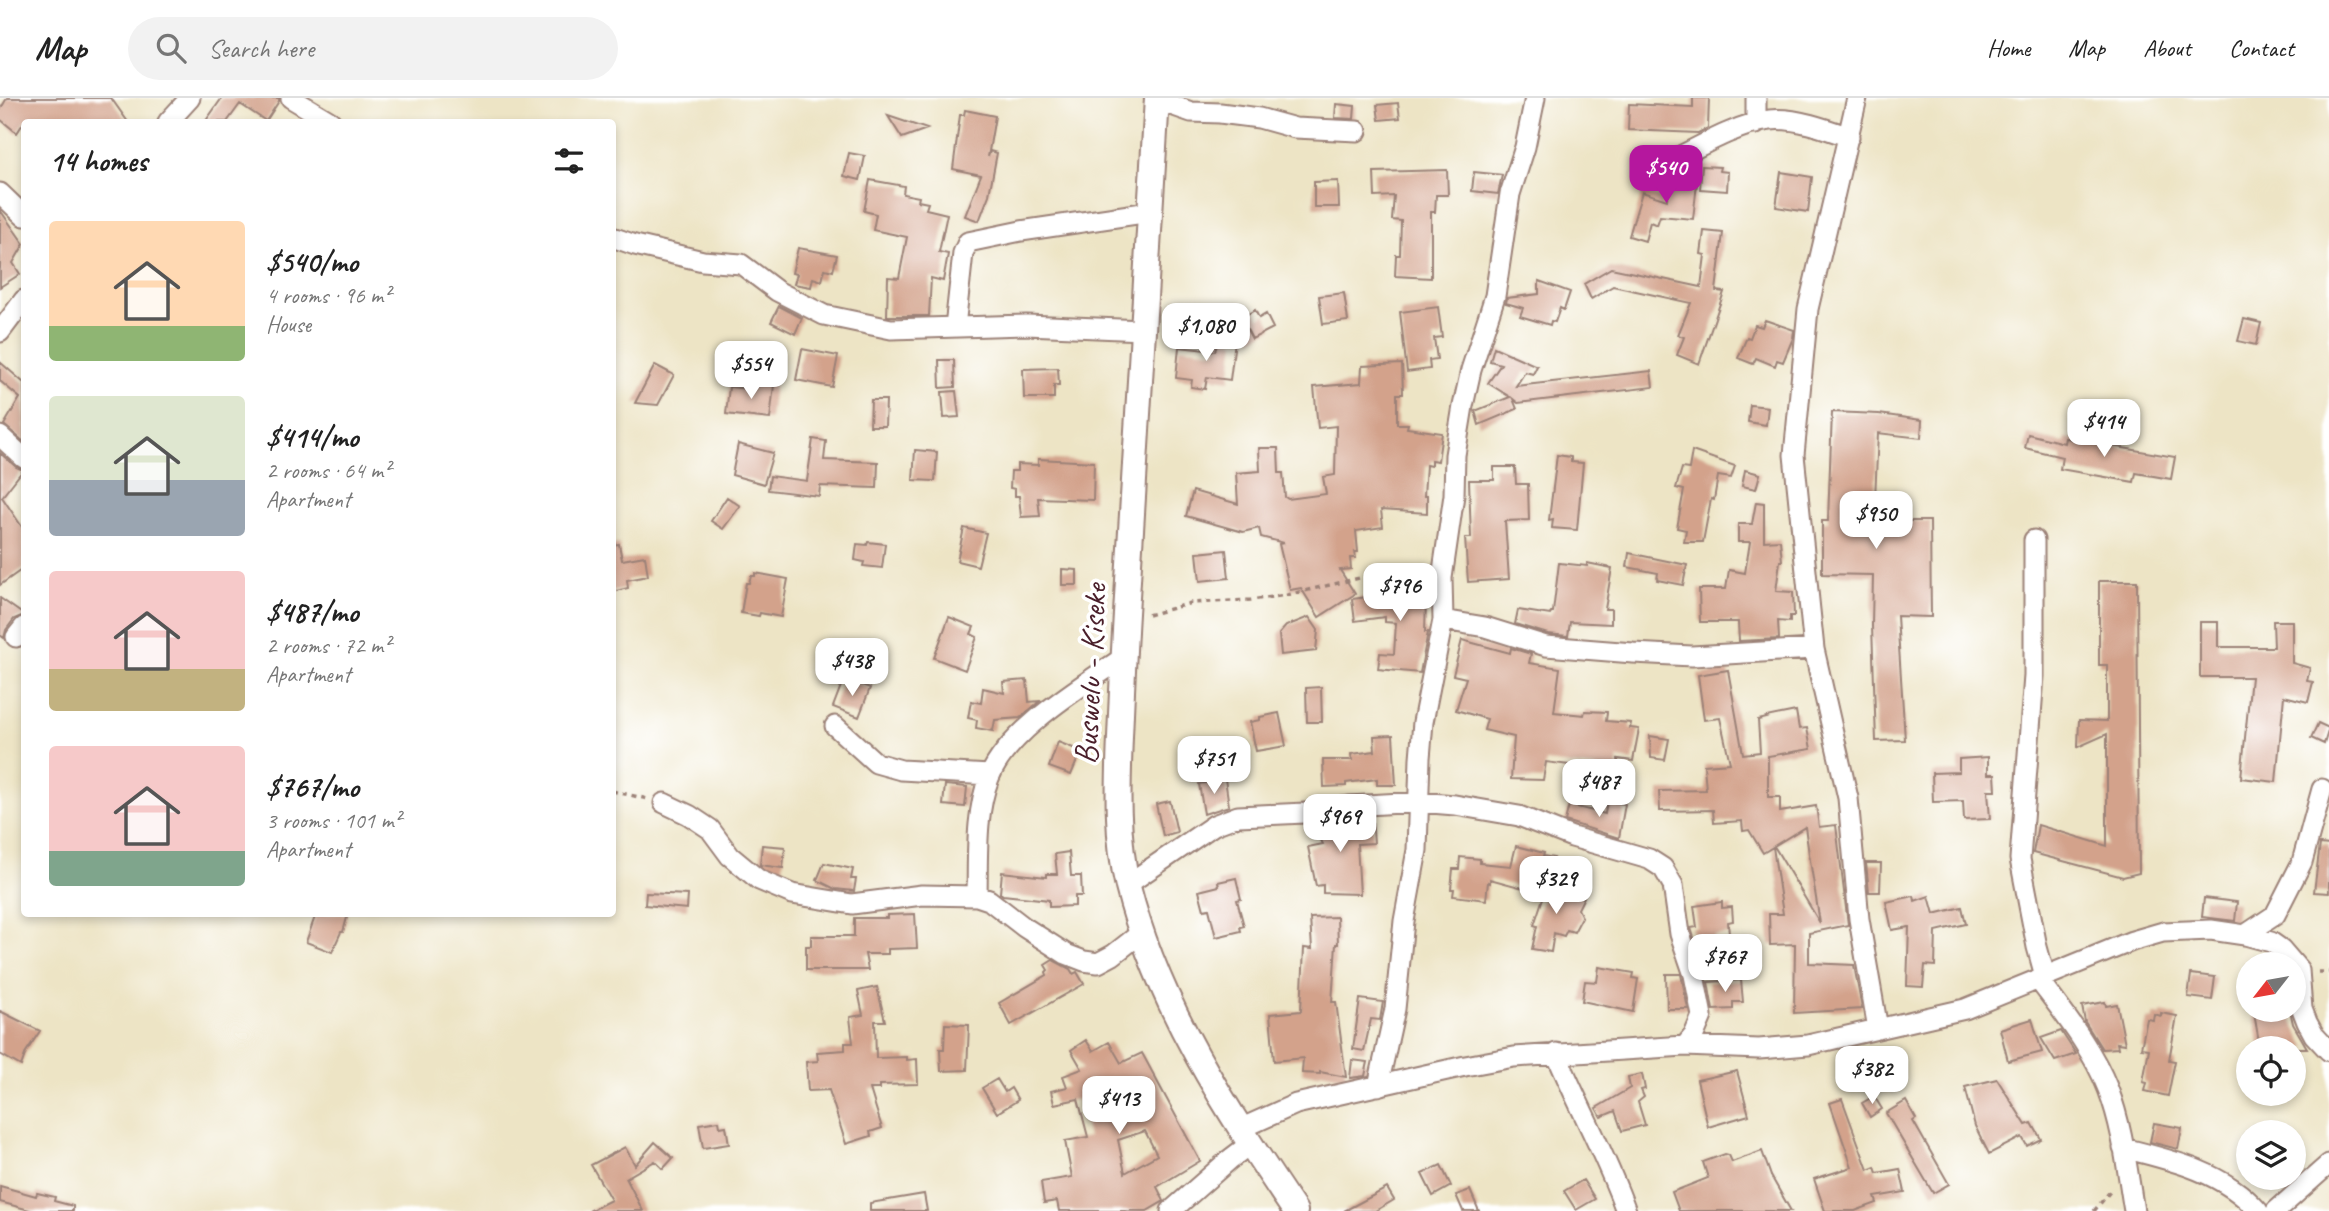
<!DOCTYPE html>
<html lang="en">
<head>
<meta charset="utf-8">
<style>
  body { margin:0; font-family:Caveat,sans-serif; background:#f2f2f2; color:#222; height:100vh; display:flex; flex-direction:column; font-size:26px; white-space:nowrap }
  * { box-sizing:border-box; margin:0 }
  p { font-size:23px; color:#767676 }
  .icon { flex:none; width:38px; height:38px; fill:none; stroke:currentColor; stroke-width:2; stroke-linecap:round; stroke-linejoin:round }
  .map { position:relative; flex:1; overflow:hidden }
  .details { position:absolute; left:21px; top:21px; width:595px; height:798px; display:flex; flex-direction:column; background:#fff; border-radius:7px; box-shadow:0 4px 10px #0003 }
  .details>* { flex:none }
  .needle { width:46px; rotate:239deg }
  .buttons { position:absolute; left:2236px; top:854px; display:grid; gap:14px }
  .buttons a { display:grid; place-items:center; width:70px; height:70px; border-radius:50%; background:#fff; box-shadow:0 4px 10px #0003; font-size:35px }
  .price { position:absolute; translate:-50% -60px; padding:0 16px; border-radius:14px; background:#fff; color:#222; font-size:23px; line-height:46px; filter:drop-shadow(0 2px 4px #0008) }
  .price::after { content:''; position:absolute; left:50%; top:42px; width:21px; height:16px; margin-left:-10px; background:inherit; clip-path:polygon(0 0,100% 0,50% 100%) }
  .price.selected { background:#b5179e; color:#fff }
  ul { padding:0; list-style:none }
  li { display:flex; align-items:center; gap:21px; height:175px; padding:0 28px }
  li span { display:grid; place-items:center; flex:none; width:196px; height:140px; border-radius:7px; color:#555 }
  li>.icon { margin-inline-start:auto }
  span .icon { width:84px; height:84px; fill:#fffc; stroke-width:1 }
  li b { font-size:30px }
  h2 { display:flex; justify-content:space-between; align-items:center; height:84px; padding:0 28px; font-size:30px }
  header { display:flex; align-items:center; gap:42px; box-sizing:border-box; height:98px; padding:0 35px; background:#fff; border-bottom:2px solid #e0e0e0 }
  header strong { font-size:33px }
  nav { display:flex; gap:38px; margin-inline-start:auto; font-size:24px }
  .search { width:490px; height:63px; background:#f2f2f2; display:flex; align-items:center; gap:18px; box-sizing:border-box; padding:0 24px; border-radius:38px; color:#767676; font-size:26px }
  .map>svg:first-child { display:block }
</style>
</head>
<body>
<header>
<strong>Map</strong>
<div class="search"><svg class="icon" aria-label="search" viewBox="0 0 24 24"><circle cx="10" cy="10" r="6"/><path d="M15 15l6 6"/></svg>Search here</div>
<nav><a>Home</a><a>Map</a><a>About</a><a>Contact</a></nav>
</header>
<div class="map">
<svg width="2329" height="1113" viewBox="0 0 2329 1113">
  <rect width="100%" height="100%" fill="#fff"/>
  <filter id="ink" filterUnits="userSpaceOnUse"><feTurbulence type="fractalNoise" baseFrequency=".0143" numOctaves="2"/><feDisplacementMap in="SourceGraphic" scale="14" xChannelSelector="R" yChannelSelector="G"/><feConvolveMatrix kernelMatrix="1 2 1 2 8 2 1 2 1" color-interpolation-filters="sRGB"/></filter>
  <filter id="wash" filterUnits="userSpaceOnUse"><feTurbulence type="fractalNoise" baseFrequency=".00686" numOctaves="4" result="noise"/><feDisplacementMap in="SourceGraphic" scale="28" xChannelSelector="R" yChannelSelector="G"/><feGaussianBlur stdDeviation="1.57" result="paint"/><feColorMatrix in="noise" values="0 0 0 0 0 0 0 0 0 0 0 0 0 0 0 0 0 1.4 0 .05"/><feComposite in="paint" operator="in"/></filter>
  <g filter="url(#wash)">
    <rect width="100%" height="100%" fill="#ede4c5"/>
    <g id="blocks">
      <path fill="#d3a28b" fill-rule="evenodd" d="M7,0H111L128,24H24L17,35L0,21V12Z
        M222,0H279V3L266,23L240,6L227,24H205Z
        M1693,0H1709L1708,30L1698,35L1628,32L1629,6L1693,9Z
        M1398,5L1400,20L1379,22L1377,7Z
        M1336,6L1355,8L1354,21L1335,20Z
        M965,12L995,18L988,59L990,53L997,55L989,97L979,123L965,118L981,77L953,71L960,17H964Z
        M888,18L927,31L902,40Z
        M849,55L865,58L860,82L844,78Z
        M1702,68L1720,69L1719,73L1728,74L1727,93L1700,91Z
        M1447,72L1448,97H1436L1435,114H1431V180L1395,178L1396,157H1400L1401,123L1392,122L1394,98L1375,99L1374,74Z
        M1474,74L1502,77L1498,96L1472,93Z
        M1781,74L1812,79L1808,114L1776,109Z
        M1674,75L1698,77L1693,121L1660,118L1657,127L1650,124L1645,143L1629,138L1642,94L1667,102L1670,77Z
        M870,82L904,88L903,96L919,99L918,103L928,105L926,111L947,116L939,154L948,156L943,183L931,180L929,218H887L888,179L899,180L907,139L873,132L876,116L864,113Z
        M1338,83L1339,109H1314V84Z
        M0,112L24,146L13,165L20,176L0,189Z
        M1704,133L1723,135L1716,193L1724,194L1699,266L1677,257L1684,239L1678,237L1691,205L1613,188L1591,201L1584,186L1611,170L1701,189L1705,157L1701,156Z
        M798,150L837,157L833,173L825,171L822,183L813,180L811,189L794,186L797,176L792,175Z
        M1539,183L1570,194L1564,212L1560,210L1555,224L1551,223L1550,227L1520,218L1523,210L1506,205L1507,200L1539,196Z
        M1344,195L1348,223L1323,226L1319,198Z
        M779,208L802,220L795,236L771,224Z
        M1438,209L1442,239L1434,240L1437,261L1429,262L1430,271L1407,274L1400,214Z
        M1255,212L1259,220L1266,216L1273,230L1252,241L1241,220Z
        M2244,221L2261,225L2256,247L2238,243Z
        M1765,222L1794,232L1793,240L1783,264L1777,262L1775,268L1756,260L1753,266L1738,260L1747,239L1750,240L1755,227L1762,229Z
        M1220,238L1235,243L1230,282L1207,279L1205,291L1191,289L1192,282L1176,280L1179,249L1215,253Z
        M1494,249L1537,268L1533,276L1525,274L1516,288L1651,273L1653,289L1518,305L1513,301L1517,311L1479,327L1475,313L1510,299L1488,285L1501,266L1490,263Z
        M802,251L838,258L832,289L796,282Z
        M939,262H954L955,289L940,290Z
        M0,264L24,285V344L4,327L20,300L0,283Z
        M1402,266L1403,296H1397V326H1408L1407,330L1442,335L1438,363L1431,362V368L1426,367L1424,398H1427V415L1381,412L1383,429L1356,433L1358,454H1355L1356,460H1350L1351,471L1340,472L1355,496L1319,519L1301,490L1290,492L1279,446L1284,445L1261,439L1259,430L1243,434L1186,418L1193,393L1238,406L1236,375L1260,373L1259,350H1278L1279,375H1283L1285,399L1288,401L1326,396L1323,379L1335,377L1336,328L1318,330L1314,289L1361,285L1362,268Z
        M655,267L674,277L658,307L635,305Z
        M1058,270L1059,287H1054V300H1024L1023,271Z
        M750,284L774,287L770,321L726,316L729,289L749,291Z
        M956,293L959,319L944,320L942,294Z
        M871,302H886L885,328H870Z
        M1750,307L1768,309L1766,327L1748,324Z
        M1832,314L1879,316L1922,322L1921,340L1878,335L1874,423H1930L1931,519L1897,518L1905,642L1876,643L1872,528L1873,477L1822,476V423H1828Z
        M2028,336L2064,345L2065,340L2175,359L2171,381L2136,375L2134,384L2060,371L2062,359L2025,350Z
        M813,341L826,343L824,362L878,364L877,390L820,388L819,398L768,392L770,378L807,383Z
        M738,346L773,355L764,386L732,377Z
        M915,352L937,354L935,383L913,382Z
        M1692,353L1735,368L1731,380L1718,378L1714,402L1711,401L1703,444H1684L1686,432L1677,430L1684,392L1676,390L1682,370L1689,371Z
        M0,355L16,369L23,372L2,399L24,432V470L0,487Z
        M1557,357L1571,359V364L1583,365L1577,432L1552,430L1553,421L1549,422Z
        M1038,361L1094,364L1093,402L1038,400L1040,418L1021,419L1019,398H1015V391L1010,390L1011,373H1017V366L1038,367Z
        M1494,369H1515L1516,386H1528L1529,422L1505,423L1509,481L1468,484L1465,440H1471L1469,382H1494Z
        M1745,372L1760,376L1756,391L1742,388Z
        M727,399L740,408L723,431L711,423Z
        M1756,404L1764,405V443L1780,442L1782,463H1780L1776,493L1793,494L1794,518H1790V524L1778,523L1779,541L1739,543L1738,524H1700L1699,491H1726L1729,472L1745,475L1750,444H1738V426H1752Z
        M964,430L986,435L978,468L957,463Z
        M868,444L885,446L882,470L863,468L864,464L855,462L857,446L867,447Z
        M619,446L622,462L645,458L648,478L627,482L628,490L612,494V447Z
        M1226,452L1229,480L1200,483L1197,455Z
        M1629,455L1687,467L1683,487L1657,482L1658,475L1627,469Z
        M1559,465L1587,468V465L1612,470L1605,511H1611V526L1570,524L1568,538L1548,536L1515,526L1518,512L1550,517L1551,514H1553Z
        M1062,471L1077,472V487H1062Z
        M755,475L788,481L781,519L760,515L759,518L741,515L746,485H749L751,478H755Z
        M1390,483L1430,485V501H1426L1425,534H1428L1420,575L1378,571L1380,555L1394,556L1396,525L1385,524V519L1355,523L1352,501L1389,496Z
        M2099,483H2137L2139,775L2123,779L2033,755L2038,727L2107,748V636L2078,649L2079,622L2107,623V567H2099Z
        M0,500L24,517L14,521L6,532L4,540L0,537Z
        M949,519L974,529L971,536L977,539L965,572L934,560Z
        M1309,519L1318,532L1316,553L1281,557L1279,536L1286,528Z
        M2273,523H2292V565L2310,570L2307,583L2313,584L2308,604L2284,598L2276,684L2241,680L2251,579H2200V524H2218V549H2274Z
        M1462,542L1510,555L1511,550L1531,556L1529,565L1560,570L1554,614L1584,617L1585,613L1607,614L1606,623L1631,625L1630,630L1639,631L1633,663L1618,661V673L1546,664L1543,682L1511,681L1514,639L1484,632L1487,621L1456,612L1466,580L1453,577Z
        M1728,572L1743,656L1760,654L1758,622L1767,620L1766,619L1796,613L1799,631L1807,630L1811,651L1768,658V699H1780V714L1816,708L1819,729L1836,727L1848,827L1809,835V865L1854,867L1862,911L1794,915L1795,846L1770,847L1769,816H1783L1773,749L1763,755L1749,732L1743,733L1742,723L1714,725L1713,712L1660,713L1659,693L1706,692L1704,667L1730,665L1720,620L1704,622L1698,577ZM1805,729L1809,756L1820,825L1774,748Z
        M844,580L870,590L859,619L833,609Z
        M1027,582L1029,604L1040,603L1020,620L995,622L993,633L976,630L977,622L968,620L971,603L981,605L983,590L1004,595L1003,584Z
        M1321,589L1322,624H1307L1306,590Z
        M1279,615L1286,648L1256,653L1250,624L1260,622V619Z
        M2318,625L2329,630L2324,646L2311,640Z
        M1393,637L1396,687H1377V681L1346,685V688L1324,689L1323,662H1352L1351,656L1375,653L1374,638Z
        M1650,638L1669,641L1665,662L1651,660Z
        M1058,644L1081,653L1071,677L1049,669Z
        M1988,659V676H1995L1996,693H1988L1990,721L1964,722L1963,703L1933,704L1932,675L1959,674V661Z
        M1225,681L1229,708L1204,716L1199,686Z
        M945,687L967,689L965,709L943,707Z
        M1170,703L1177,734L1163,738L1156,706Z
        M1607,703L1625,706L1619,740L1565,723L1569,707L1605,716Z
        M1372,719L1374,745L1357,746L1360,796L1323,795V787L1316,788L1308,749L1323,746L1313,726Z
        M2320,746L2329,747V795L2314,794Z
        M762,747L785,749L783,770L760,767Z
        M1516,748L1544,755L1543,758L1554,760L1545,796L1490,781V785L1488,784L1486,802L1453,798L1454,791H1451L1453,771H1459L1460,759L1480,761V765L1511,768Z
        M1069,754L1071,778H1081L1082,798H1075V808L1049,809V802L1003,797L1000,795L1002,774L1046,779V776H1057L1055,756Z
        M824,765L853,771L851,781H856L854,793L835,791L817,782Z
        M1866,765H1881L1880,794H1869Z
        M1236,780L1241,801L1237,802L1244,828L1240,829L1241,833L1216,839L1209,811L1204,812L1199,793L1219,788L1218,784Z
        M1548,785L1584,799L1578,811L1582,819L1574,834L1567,832L1564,838L1554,835L1551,854L1532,851L1537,828L1534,827Z
        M646,795L688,797L687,811L645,807Z
        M1914,798L1915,803L1929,798L1934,816L1962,809L1966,826L1936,833L1935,868L1925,867L1923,889L1907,888L1909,829L1892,832L1886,804Z
        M2204,800L2237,804L2235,823L2202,819Z
        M1722,804V810L1732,809L1733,823L1728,824L1729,836L1714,838V843L1696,846L1691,830L1697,829L1694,808Z
        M316,816H348L343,834H341L332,854L306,844Z
        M915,816L917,850L888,851V856H865L868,872H806V848H811V838H854V820H887V817Z
        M1337,819L1338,846H1336L1332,904H1336L1346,979L1320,974V976L1302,975L1303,960L1274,963L1270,916L1301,913L1304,850L1312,851L1310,820Z
        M1053,862L1070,871L1073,876L1077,874L1084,886L1011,927L999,905L1047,877L1046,874L1048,872L1045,867Z
        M1599,869L1634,875L1633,880L1638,881L1633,914L1582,903L1585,883L1597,884Z
        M1666,876H1681L1688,911H1667Z
        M2191,876L2215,879L2212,902L2188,899Z
        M1741,882L1743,904H1733V911L1713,912L1708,884Z
        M877,889L885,923H875L876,960L907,959V962L917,961L918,986L879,987V991H870L882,1030L870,1034L871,1038L846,1046L829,992L808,993L806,964L818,963L817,954L845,952V945H853L850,919L863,917L858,893Z
        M1360,901L1383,904L1380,922L1371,921L1364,953L1353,951Z
        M2105,904L2106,908L2117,906L2125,946L2117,945L2118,950L2102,951L2085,924L2082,908Z
        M2274,912H2290L2293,926L2307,950H2260L2254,915Z
        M0,913L40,933L26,954L21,968L0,956Z
        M2161,915L2177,918L2169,962L2175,963L2168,998L2145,993L2147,985L2143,984L2149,951L2141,950L2147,921L2153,922L2154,916L2161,918Z
        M2032,921L2042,954L2008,963L2000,931Z
        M945,926L969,927L967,972L941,973L940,951H944Z
        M2061,933L2076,956L2055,963L2041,940Z
        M1086,942L1093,953L1109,944L1121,965L1142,955L1200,1063L1157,1089L1164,1103L1147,1113H1059L1057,1103L1044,1105L1041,1084L1072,1079L1065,1043L1088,1039L1078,1001L1054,1006L1051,993L1067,989L1063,978L1082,971L1071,952ZM1145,1033L1157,1057L1125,1075L1118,1042Z
        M1352,962L1368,964L1365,978L1350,980Z
        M1737,973L1749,1017L1708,1029L1697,982Z
        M1642,976L1645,991L1641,992L1644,999L1638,1004L1645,1027L1622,1033L1615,1013L1601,1019L1596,1010L1630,990L1628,979Z
        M997,981L1005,994L1011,990L1018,1002L997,1015L982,990Z
        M1997,981L2026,1027L2032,1025L2041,1041L2027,1048L2022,1039L1989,1056L1975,1028L1965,989Z
        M1874,998L1882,1011L1870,1019L1862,1005Z
        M1842,1001L1868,1072L1875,1069L1877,1075L1900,1071L1905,1094L1875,1099L1877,1105L1855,1113H1825L1814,1081L1852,1069L1830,1005Z
        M1906,1003L1916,1021L1913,1023L1949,1086L1933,1095L1886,1015Z
        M719,1023L720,1029L726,1028L729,1046L703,1050L699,1026Z
        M2154,1025L2182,1030L2178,1051L2150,1044Z
        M655,1044L673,1060L663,1071L655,1063L626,1080L643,1113H589L611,1102L591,1067L625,1049L635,1067Z
        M1762,1053L1771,1078L1791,1113H1679L1672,1094L1708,1080L1703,1064L1725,1056L1729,1057L1732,1064Z
        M1441,1067L1451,1088L1433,1098L1422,1076Z
        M1583,1082L1595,1101L1576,1112L1564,1093Z
        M0,1088L36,1098L37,1095L55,1099L54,1103L73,1108V1113H33L0,1104Z
        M1387,1090L1394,1102L1375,1113H1344Z
        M1470,1092L1479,1113H1463L1456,1097Z
        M924,1096L927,1113H870V1105Z"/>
    </g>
  </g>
  <g filter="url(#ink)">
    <use href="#blocks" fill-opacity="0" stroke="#9c8278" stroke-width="2"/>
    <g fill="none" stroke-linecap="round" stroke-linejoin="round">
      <defs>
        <path id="minor" d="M291,0L331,24
          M1756,0V26
          M1857,0L1808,211L1794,357L1814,551L1848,700L1859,821L1878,931
          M1157,2L1191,14L1220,15L1259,20L1295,30L1357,33
          M168,24L190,0
          M1665,66C1695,51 1737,26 1770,22C1794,19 1827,31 1849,39
          M0,95L24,118
          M612,139L635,147L703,163L741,166L777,193L824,217L891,231L1027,227L1143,232
          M955,229L963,155L968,144L1021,133L1150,114
          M0,234L24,202
          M0,338L24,360
          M2034,442V578L2020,761L2037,849L2045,878
          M1443,522L1485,529L1546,548L1633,555L1692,558L1814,551
          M16,539L24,529
          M835,628L876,665L901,672L990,677
          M664,705L689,717L710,731L730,758L759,782L792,796L852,806L922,797L977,798L989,802L1024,829L1066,856L1084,863L1098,865L1113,857L1141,835
          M1128,786L1214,727L1238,718L1305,715L1349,708L1419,704L1455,707L1519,718L1572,739L1649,761L1663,770L1673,787L1680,836L1694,877L1702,918L1694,937L1685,948
          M977,798C978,759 975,716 989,680C1008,632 1082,588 1124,559
          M2245,837L2275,817L2302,764L2322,691
          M2038,881C2064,916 2092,950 2108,991C2123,1030 2127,1072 2134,1113
          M1556,955C1578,1008 1607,1059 1626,1113
          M1378,988L1395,911L1404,823L1417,752L1420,660L1423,624L1443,522L1442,480L1454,397L1455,357L1463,308L1471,272L1495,198L1510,96L1525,49L1535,0
          M1240,1031L1296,1006L1465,968L1514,959L1685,948L1759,951L1808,947L1965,911L2132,843L2163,834L2211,832L2245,837L2271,844L2281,851L2299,872L2302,911L2307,924L2314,937L2329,953
          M2123,1050C2172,1062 2224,1074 2258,1113
          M1171,1113L1229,1062L1250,1046
          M2276,1113L2329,1066"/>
        <path id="major" d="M1157,0C1147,166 1137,333 1127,499C1124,546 1122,592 1120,639C1118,689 1116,739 1128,789C1158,908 1227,1012 1295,1113"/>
      </defs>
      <use href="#minor" stroke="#9c8278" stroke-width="23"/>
      <use href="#major" stroke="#9c8278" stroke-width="28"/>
      <path stroke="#9c8278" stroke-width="3.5" stroke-dasharray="5 5" stroke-linecap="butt" d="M1148,517L1191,505L1251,502L1287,497L1364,479L1426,480
        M612,693L648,701
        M2318,874H2329
        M2094,1113L2113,1090"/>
      <use href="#minor" stroke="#fff" stroke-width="19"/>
      <use href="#major" stroke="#fff" stroke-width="24"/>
    </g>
  </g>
  <g text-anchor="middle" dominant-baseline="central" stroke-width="7" stroke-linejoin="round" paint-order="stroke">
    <g font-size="33" fill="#4a1f2b" stroke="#fff">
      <text transform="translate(1090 576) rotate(-87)">Buswelu - Kiseke</text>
    </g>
  </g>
</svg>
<div class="buttons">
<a><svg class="needle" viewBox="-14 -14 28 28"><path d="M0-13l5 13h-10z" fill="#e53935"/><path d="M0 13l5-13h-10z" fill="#767676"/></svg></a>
<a><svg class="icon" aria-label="locate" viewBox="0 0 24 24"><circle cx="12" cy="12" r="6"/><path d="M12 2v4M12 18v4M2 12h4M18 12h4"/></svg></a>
<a><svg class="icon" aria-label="layers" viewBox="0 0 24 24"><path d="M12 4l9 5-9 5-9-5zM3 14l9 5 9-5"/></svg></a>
</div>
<b class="price selected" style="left:1666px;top:107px">$540</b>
<b class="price" style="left:1206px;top:265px">$1,080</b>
<b class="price" style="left:751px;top:303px">$554</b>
<b class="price" style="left:2104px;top:361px">$414</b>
<b class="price" style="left:1876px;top:453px">$950</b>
<b class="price" style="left:1400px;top:525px">$796</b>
<b class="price" style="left:852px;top:600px">$438</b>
<b class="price" style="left:1214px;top:698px">$751</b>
<b class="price" style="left:1599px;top:721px">$487</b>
<b class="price" style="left:1340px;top:756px">$969</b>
<b class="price" style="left:1556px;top:818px">$329</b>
<b class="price" style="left:1725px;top:896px">$767</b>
<b class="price" style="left:1872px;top:1008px">$382</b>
<b class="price" style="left:1119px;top:1038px">$413</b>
<section class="details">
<h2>14 homes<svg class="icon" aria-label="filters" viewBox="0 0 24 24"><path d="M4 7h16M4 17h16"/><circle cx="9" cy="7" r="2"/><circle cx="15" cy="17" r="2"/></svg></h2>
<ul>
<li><span style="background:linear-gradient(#ffd9b3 75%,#8fb573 0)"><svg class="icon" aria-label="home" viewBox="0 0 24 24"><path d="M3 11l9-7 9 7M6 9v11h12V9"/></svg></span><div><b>$540/mo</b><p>4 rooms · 96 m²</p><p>House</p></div></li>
<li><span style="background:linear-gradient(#dfe7d0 60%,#9aa5b1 0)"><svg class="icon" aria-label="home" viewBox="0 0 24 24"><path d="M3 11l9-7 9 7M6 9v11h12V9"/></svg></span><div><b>$414/mo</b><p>2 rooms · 64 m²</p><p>Apartment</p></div></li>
<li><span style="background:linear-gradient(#f6c9c9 70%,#c2b280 0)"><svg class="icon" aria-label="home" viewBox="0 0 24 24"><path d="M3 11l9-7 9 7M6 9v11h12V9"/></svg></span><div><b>$487/mo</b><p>2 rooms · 72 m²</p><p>Apartment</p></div></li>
<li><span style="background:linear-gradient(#f6c9c9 75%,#7fa58c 0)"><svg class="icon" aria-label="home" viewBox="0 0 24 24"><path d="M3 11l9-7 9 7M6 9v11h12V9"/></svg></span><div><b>$767/mo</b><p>3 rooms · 101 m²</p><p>Apartment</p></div></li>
</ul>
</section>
</div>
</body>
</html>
